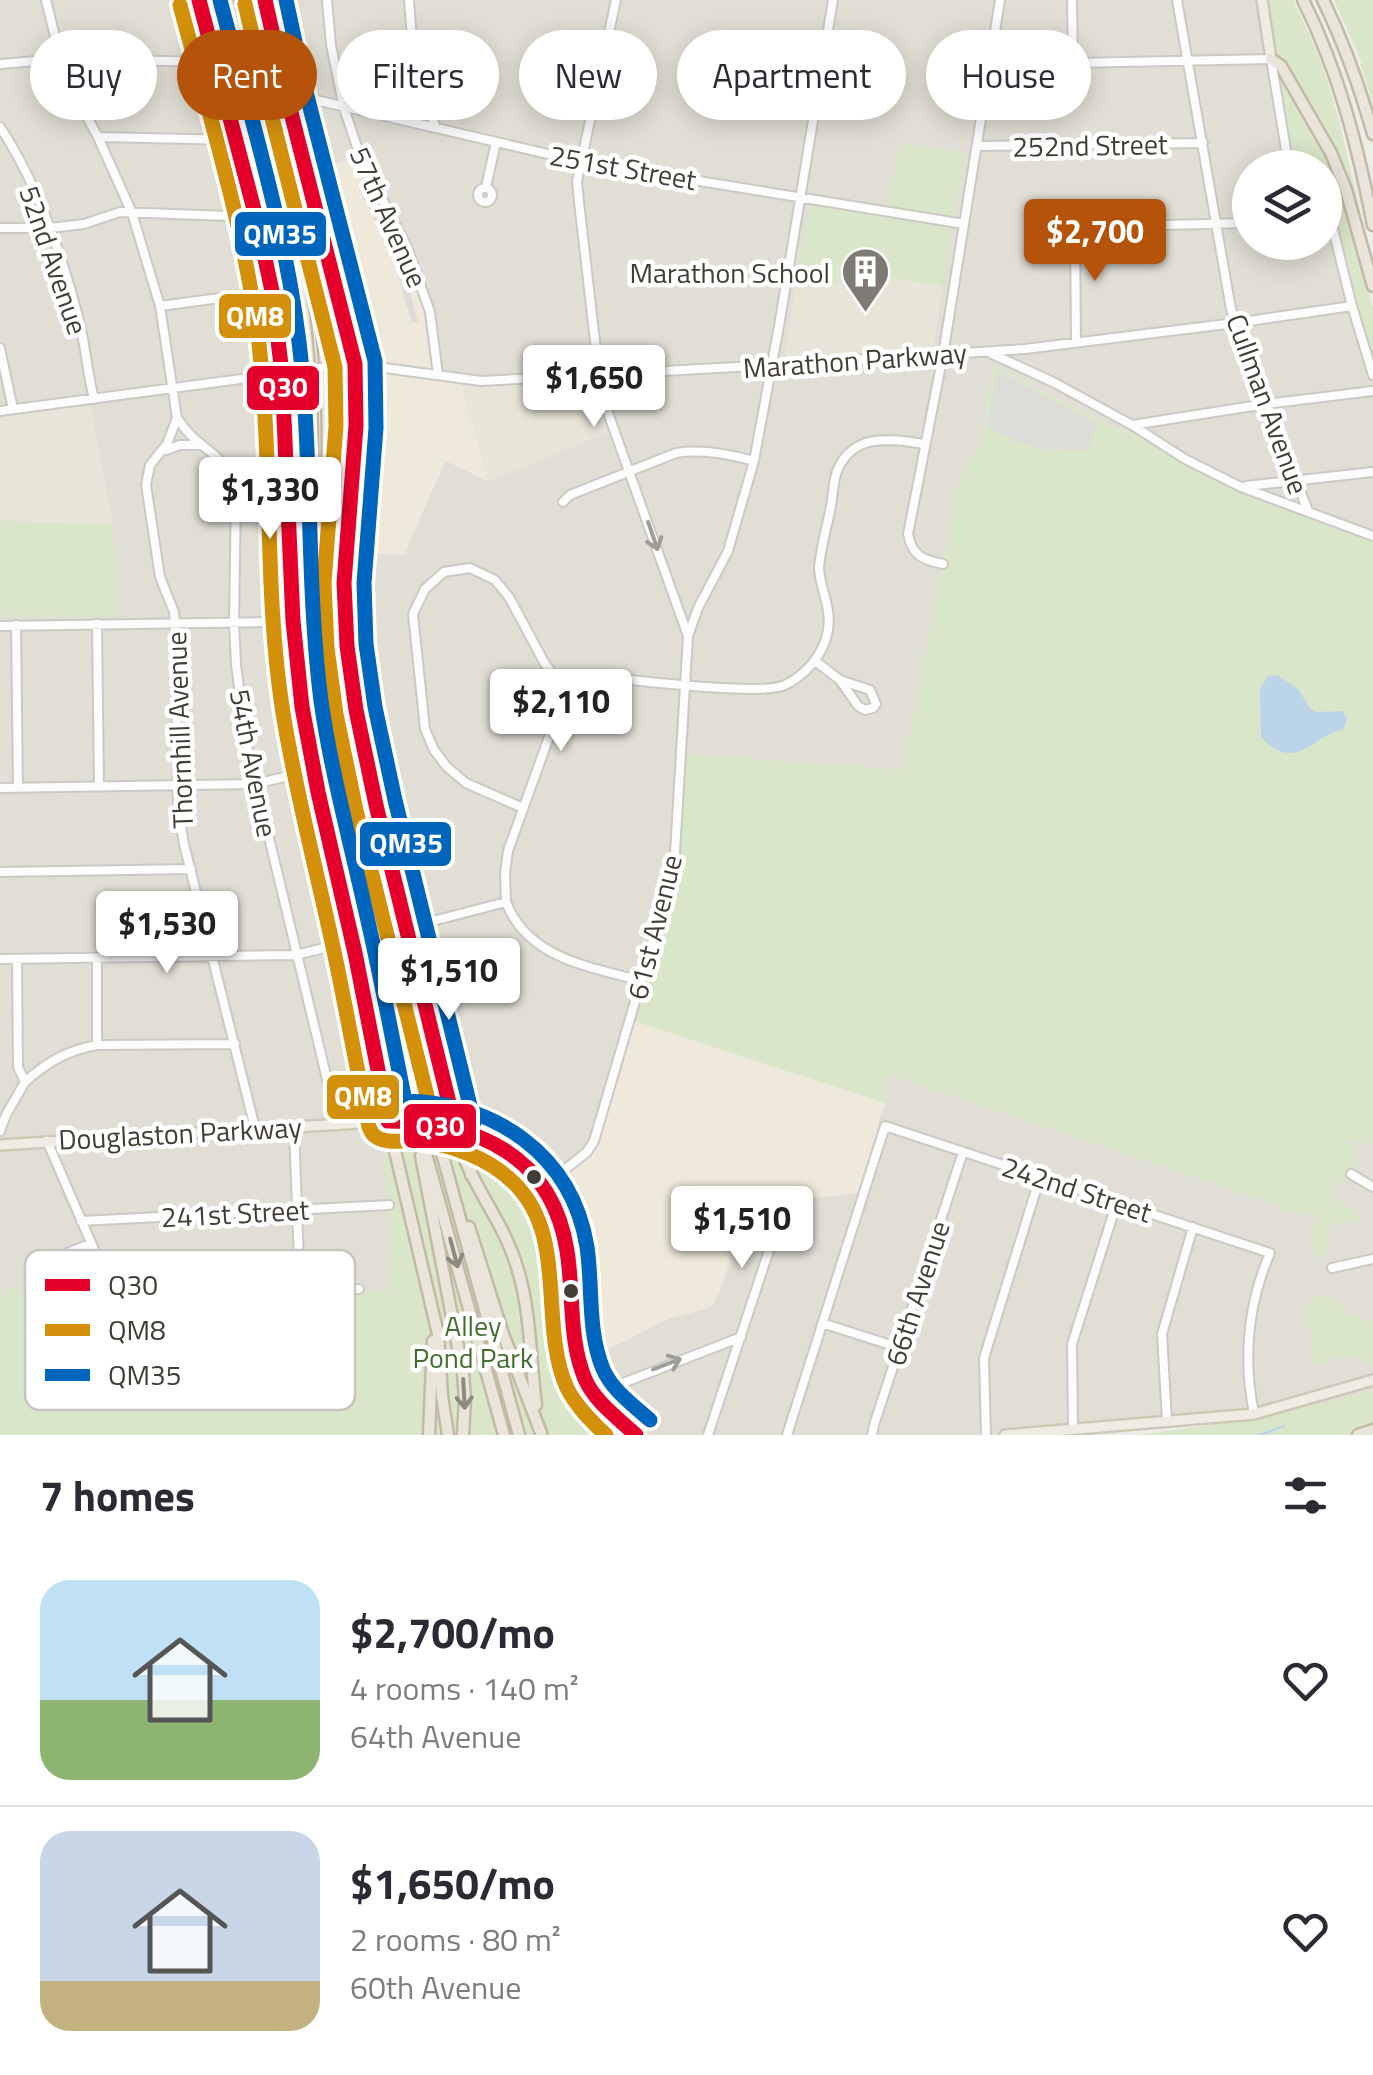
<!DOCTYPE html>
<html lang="en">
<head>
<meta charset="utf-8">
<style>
  body { margin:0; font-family:"Titillium Web",sans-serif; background:#f7f7f7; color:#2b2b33; height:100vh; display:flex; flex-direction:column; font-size:38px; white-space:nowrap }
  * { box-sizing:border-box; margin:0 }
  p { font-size:32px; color:#7c7c81 }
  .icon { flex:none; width:55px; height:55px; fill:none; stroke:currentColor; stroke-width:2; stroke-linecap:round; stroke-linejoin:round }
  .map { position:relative; height:1435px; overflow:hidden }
  .side { display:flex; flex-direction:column; background:#fff; flex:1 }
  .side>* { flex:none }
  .banner { position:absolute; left:30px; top:30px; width:1315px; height:90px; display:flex; gap:20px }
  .fabs { position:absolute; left:1232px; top:150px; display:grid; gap:20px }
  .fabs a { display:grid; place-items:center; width:110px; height:110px; border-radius:50%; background:#fff; box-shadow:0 5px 25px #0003; font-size:50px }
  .price { position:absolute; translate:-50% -85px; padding:0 22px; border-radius:10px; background:#fff; color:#222; font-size:32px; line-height:65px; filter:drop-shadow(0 2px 5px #0008) }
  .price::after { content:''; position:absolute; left:50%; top:60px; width:30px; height:22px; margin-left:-15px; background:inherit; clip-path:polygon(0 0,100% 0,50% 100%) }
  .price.selected { background:#b45309; color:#fff }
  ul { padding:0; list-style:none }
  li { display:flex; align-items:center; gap:30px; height:250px; padding:0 40px }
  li+li { border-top:2px solid #e1e1e2 }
  li span { display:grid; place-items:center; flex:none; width:280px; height:200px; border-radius:30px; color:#555 }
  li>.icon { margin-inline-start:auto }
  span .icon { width:120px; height:120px; fill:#fffc; stroke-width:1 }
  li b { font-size:42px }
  h2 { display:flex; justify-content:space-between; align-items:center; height:120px; padding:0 40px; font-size:42px }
  .tag { padding:0 35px; border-radius:45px; background:#fff; box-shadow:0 5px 25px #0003; font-size:35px; line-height:90px }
  .tag.selected { background:#b45309; color:#fff }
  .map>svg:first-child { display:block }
</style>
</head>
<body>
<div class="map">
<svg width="1373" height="1435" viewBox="0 0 1373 1435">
  <rect width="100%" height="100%" fill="#edede8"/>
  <path fill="#e1dfd5" d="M0,0H199L256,217L282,373L290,384L293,551L292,690L282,699L293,764L307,809L355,1005L356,1025L353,1036L363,1064L372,1081L375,1079L383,1142L394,1290L144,1299L115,1327L63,1311L36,1309L12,1286L0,1295Z
    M285,0H1267L1266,5L1276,50L1293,167L1250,168V242H1325V216H1336L1373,366V542L1225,487L1136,435L1100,422L993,365L983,433L976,454L966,464L958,487L903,770L674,860L591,1147L544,1186L521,1157L505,1145L456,1125L380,802L385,798L389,783L384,764L386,736L372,663L373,645L368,627L373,574L378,560L375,554H404L481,380L438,374L360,158L300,171L274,71L292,65Z
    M885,1072L1306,1216L1347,1139L1373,1144V1390L1297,1412L1093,1435H645L605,1396L587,1360L667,1319L705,1309L720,1290L749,1207L818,1197L884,1126L878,1124L885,1103Z"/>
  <path fill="#efe9db" d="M361,158L402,238L429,307L438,374L459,377L489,482L444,460L404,555L362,553L356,555L338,552L351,424L350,381L345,340L300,171Z
    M630,1020L885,1103L878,1123L885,1126L864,1192L749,1207L720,1290L713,1304L705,1309L667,1319L587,1360L578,1319L575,1255L553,1202L544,1186L587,1152Z"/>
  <path fill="#e7e5d8" d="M893,278L942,286L933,354L784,363L796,284Z
    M598,376L611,431L489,482L459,377L481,380Z
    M89,399L113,524L0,521V411Z"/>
  <path fill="#d9e6ca" d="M205,0H209C239,119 285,235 297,357L286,359L273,266Z
    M256,0L345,340L346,349L330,353C324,265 294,184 274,98C266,66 261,33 256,0Z
    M1267,0H1293L1320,58L1339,120L1367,244L1365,245L1341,169L1276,50L1266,5Z
    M1334,0H1373V103L1360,64L1362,62Z
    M1278,73L1328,156L1348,214L1373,308V366L1336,216H1325V168L1293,167Z
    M900,142L965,153L942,286L893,278L796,284L811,199L888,212Z
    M993,365L1100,422L1136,435L1225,487L1373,542V1144L1350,1140L1355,1147L1358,1166L1349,1179L1334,1184L1331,1196L1354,1212L1360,1223C1314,1217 1333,1238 1324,1260C1301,1250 1314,1231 1316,1214L1307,1216L886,1073L885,1103L630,1020L678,864L682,754L903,770L958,487L966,464L976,453L983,433Z
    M343,376L350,381L351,424L339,532L337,608L344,678L355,757L442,1110H437L386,923L366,843L349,758L336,677L331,608L334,378Z
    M300,383L299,641L293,551L290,384Z
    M0,521L113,524L118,616L0,615Z
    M362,553L375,554L378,560C363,598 370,651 377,691C380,705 385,722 386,737C387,744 384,752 384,760C385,778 390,778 385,798L380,802L373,782L359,708L362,683L356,666L350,600V562L356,555Z
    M292,690C316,821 349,949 375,1079L373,1082C366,1069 358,1055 355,1040C353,1030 355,1016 355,1005L307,809L293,764L282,699Z
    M397,1134H407L408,1138L445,1140V1137L452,1141L466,1142L500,1158L538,1196L555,1241L572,1367L581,1389L623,1435H0V1295L12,1285L36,1309L63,1311L79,1316L140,1303L144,1299L391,1290L383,1142L395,1138Z
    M1316,1295C1327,1295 1344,1306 1350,1316H1358L1373,1322V1366C1356,1350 1342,1356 1323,1364L1315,1361L1311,1352L1313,1332C1301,1319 1303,1307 1316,1295Z
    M1373,1390V1435H1136C1216,1426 1296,1412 1373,1390Z"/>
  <path fill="#dddcd8" d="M363,187L396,251L409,288L418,322L412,323L388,244L358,188Z
    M997,370L1097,424L1087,451L1034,448L987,427Z"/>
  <path fill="#bbd4e8" d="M1277,675L1297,688L1310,708L1316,712L1342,711L1347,718L1344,728C1337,732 1327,734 1321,739C1299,755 1280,761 1261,736L1260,689L1268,676Z"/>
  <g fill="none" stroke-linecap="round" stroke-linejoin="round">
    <path stroke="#bbd4e8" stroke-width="2.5" d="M1260,1435L1284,1426"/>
    <defs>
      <path id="minor" d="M46,0L65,77L98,137L132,213L160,306L177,418L167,444L150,465L146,485L160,577L174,612L175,624L178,808L184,844L255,1128
        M327,0L331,45L344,108L360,156L407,247L430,312L438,375
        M409,0L412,39L425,97L436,128
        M616,0L577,181L579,202L599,376L608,413L688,636
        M1072,0L1073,63L1271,59L1289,168
        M1177,0L1231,309L1308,511
        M0,64L61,59L215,62
        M286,93L582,162L964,224
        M0,127C38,184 65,263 81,329C86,352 88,376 94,399
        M98,137L236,140
        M977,146L1203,143
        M486,187L496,142
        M478 195a7 7 0 1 1 14 0a7 7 0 1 1-14 0Z
        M1325,221H1331L1352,306L1373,375
        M0,228H50L84,224L120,212L256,217
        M160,306L272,291
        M1076,342L1075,227L1250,223
        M0,348L13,409
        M992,354L1053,382L1132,425L1185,459L1241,487L1373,536
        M334,366L355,364L481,381L773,365L1025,349L1235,323L1352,306
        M0,411L294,372
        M178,419C197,451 226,450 236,491L234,623L236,665L247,746L338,1125
        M1132,425L1266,404L1373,391
        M166,450L180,445H200
        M1246,486L1373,472
        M563,502L570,495L676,453C701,449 729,454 754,461
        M943,564C923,560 912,556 908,534L943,355L1000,0
        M97,624L99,787
        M16,625L18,787
        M0,626L269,622
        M815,661L840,680L858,706L865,710L873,708L876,704L870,690L840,680
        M0,788L254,784L289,776
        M523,808L466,783L447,767L434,750L425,729L413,614L425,589L444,572L470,568L495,580L509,597L545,664L574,700
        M0,872L191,869
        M506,902L505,873L508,851L554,723L574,700L596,686L617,679C649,681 762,696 785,685C812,672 833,642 828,611C826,597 819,581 819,567C821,547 827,526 831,506C833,495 833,479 838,469C855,431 893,440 925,444
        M406,928L506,902C528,959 589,966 641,981
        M97,958V1045
        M0,959L296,955L328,947
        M25,1082C47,1062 68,1050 97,1045L235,1044
        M294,1127L300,1290
        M0,1131L6,1115L25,1082L18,1067L17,959
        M47,1141L105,1275L117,1286L133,1293L359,1289
        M1351,1174L1373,1187
        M544,1186L587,1152L594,1141L674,869L688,636L698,608L728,551L754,461L779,326L833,0
        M81,1221L389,1205
        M42,1263L90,1244
        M1332,1268L1373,1259
        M822,1323L900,1348
        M595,1394L741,1337
        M1167,1421L1162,1334L1193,1227
        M1073,1428L1072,1344L1117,1202
        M708,1435L780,1217
        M787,1435L885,1126L1270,1253C1248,1304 1243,1359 1254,1414
        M872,1435L874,1425L963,1152
        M986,1435L984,1358L1040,1177"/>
      <path id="major" d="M199,0L256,217L272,291L282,373L293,621L302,707L318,792L355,953L388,1121
        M265,0L286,93L355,364C363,447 340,531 344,614C349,701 370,784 391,868C412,954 433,1041 455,1127
        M1262,0L1271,59
        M449,1125C510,1142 560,1184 567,1250C570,1275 570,1301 574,1326C577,1346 578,1368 589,1385C600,1405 620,1420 636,1435
        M0,1145L391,1121
        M1005,1435L1254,1414L1373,1380"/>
      <path id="highway" d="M223,0L228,24C257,126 294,228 306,333C311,381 313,429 312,477C310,535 305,594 309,652C317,755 345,857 371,956L504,1435
        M240,0C264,111 310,217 322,330C338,469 313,608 339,746C360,860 392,972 423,1084C456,1201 487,1318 519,1435
        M250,0L256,41
        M1303,0C1339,72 1358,147 1373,225
        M1323,0C1344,43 1360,88 1373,134
        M1271,59L1281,66L1331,153L1346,190L1373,286
        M388,1121L438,1334L442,1396L448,1435
        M455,1127C466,1182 502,1216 517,1267C531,1311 530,1359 536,1405
        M421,1156L463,1373L465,1399L463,1435
        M471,1175C472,1160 475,1148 488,1139
        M469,1227L503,1334L541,1433
        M429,1435L433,1341
        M1358,1435L1373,1430"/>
    </defs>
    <use href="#minor" stroke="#cac9c4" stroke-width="12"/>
    <use href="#major" stroke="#cec9b7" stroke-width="14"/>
    <use href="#highway" stroke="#c3baa6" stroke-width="15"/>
    <use href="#minor" stroke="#fcfcfc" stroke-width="8"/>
    <use href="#major" stroke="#efece4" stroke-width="9"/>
    <use href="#highway" stroke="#e9e5da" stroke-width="10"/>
    <defs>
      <path id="minor-bridge" d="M294,372L334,366"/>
      <path id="major-bridge" d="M395,1121L446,1125"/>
    </defs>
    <use href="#minor-bridge" stroke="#cac9c4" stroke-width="12" stroke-linecap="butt"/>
    <use href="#major-bridge" stroke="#cec9b7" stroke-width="14" stroke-linecap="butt"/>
    <use href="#minor-bridge" stroke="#fcfcfc" stroke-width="8"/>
    <use href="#major-bridge" stroke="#efece4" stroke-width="9"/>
    <defs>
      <path id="bus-1" d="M199,0L256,217L272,291L282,373L293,621L302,707L318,792L355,953L388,1121C476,1122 552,1155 567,1251C574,1293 568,1338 585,1379C595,1402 618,1418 636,1435
        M265,0L286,93L355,364L356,426L344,583L347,646L356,710L376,805L455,1127"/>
      <path id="bus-2" d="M245,4L267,98L335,367L336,426L324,583L327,648L336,714L356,810L436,1132
        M180,5C212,126 251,248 262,373C272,486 265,600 283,713C296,795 318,875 335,956C347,1013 357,1070 369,1127C372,1133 372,1135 378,1138C389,1144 405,1140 416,1141C451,1144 489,1158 514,1183C569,1237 538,1323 567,1388C576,1406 591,1421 606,1435"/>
      <path id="bus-3" d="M220,0C252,122 290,243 302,369C312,479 307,591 321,701C331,771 350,840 365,908C380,972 392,1037 405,1101C495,1103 572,1154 587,1247C593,1287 587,1330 603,1369C612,1390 633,1405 650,1420
        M286,0L305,88L375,361L376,428L364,583L366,644L375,707L395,800L474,1122"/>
    </defs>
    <use href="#bus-1" stroke="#fff" stroke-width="22"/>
    <use href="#bus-2" stroke="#fff" stroke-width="22"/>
    <use href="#bus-3" stroke="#fff" stroke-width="22"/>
    <use href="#bus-1" stroke="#e4002b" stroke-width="15"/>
    <use href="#bus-2" stroke="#d3910b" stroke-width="15"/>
    <use href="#bus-3" stroke="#0065bd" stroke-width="15"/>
  </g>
  <defs><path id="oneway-shaft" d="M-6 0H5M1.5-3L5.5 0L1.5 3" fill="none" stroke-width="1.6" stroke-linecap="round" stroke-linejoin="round" transform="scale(2.5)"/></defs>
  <g stroke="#9f9d98">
    <use href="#oneway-shaft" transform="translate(653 536) rotate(71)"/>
    <use href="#oneway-shaft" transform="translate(667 1364) rotate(-21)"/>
  </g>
  <g stroke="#8d897f">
    <use href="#oneway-shaft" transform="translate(454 1253) rotate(75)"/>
    <use href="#oneway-shaft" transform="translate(464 1394) rotate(87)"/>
  </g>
  <defs>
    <symbol id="building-pin" viewBox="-11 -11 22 30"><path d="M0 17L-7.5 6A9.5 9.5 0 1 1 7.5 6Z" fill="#7e7b74" stroke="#fff"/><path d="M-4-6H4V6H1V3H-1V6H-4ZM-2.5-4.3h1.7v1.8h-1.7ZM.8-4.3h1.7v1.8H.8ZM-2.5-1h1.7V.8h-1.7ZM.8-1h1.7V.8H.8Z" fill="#fff"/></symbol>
  </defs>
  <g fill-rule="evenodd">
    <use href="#building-pin" x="838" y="244" width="55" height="75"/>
  </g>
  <g fill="#423e35" stroke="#fff" stroke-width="4">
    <circle cx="534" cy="1177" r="9"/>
    <circle cx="571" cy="1291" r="9"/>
  </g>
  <g text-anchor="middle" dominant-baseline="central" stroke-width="9" stroke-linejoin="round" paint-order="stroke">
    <g font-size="28" fill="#423e35" stroke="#fff">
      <text transform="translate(1090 145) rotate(-1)">252nd Street</text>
      <text transform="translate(623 167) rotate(10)">251st Street</text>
      <text transform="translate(389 217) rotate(66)">57th Avenue</text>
      <text transform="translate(54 260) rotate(71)">52nd Avenue</text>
      <text transform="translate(855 360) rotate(-4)">Marathon Parkway</text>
      <text transform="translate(1268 404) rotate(70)">Cullman Avenue</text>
      <text transform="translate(179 730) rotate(-92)">Thornhill Avenue</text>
      <text transform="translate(254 763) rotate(79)">54th Avenue</text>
      <text transform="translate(654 927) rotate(-76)">61st Avenue</text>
      <text transform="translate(180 1133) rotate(-3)">Douglaston Parkway</text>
      <text transform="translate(1077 1189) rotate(18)">242nd Street</text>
      <text transform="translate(235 1213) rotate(-3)">241st Street</text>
      <text transform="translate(917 1293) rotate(-72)">66th Avenue</text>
    </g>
    <g font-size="28" fill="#423e35" stroke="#fff" text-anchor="end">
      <text x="830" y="272">Marathon School</text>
    </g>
    <g font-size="28" fill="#436e2e" stroke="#fff">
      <text x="473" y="1325">Alley<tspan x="473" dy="32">Pond Park</tspan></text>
    </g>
  </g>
  <rect x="25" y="1250" width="330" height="160" rx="15" fill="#fff" stroke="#c6c5c2" stroke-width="2.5"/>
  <rect x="45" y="1279" width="45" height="12" fill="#e4002b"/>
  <rect x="45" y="1324" width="45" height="12" fill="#d3910b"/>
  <rect x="45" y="1369" width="45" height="12" fill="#0065bd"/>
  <g font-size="28" fill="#423e35">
    <text x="108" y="1295">Q30</text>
    <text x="108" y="1340">QM8</text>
    <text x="108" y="1385">QM35</text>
  </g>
  <g stroke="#fff" stroke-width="4">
    <rect x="233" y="210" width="95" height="48" rx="10" fill="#0065bd"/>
    <rect x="217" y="292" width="76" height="48" rx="10" fill="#d3910b"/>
    <rect x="245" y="364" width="76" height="48" rx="10" fill="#e4002b"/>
    <rect x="358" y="820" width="95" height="48" rx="10" fill="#0065bd"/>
    <rect x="325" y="1073" width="76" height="48" rx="10" fill="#d3910b"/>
    <rect x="402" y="1102" width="76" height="48" rx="10" fill="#e4002b"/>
  </g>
  <g font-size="28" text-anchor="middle" font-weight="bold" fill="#fff">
    <text x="280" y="244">QM35</text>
    <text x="255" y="326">QM8</text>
    <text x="283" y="397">Q30</text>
    <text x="406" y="853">QM35</text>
    <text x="363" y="1106">QM8</text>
    <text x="440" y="1136">Q30</text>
  </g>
</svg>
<div class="fabs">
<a><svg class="icon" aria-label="layers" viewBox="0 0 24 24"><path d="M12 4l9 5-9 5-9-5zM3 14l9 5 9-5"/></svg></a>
</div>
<b class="price selected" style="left:1095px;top:284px">$2,700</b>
<b class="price" style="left:594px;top:430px">$1,650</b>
<b class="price" style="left:270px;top:542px">$1,330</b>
<b class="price" style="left:561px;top:754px">$2,110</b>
<b class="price" style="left:167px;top:976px">$1,530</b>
<b class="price" style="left:449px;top:1023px">$1,510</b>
<b class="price" style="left:742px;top:1271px">$1,510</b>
<div class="banner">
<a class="tag">Buy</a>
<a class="tag selected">Rent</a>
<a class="tag">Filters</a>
<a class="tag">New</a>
<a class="tag">Apartment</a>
<a class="tag">House</a>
</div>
</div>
<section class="side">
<h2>7 homes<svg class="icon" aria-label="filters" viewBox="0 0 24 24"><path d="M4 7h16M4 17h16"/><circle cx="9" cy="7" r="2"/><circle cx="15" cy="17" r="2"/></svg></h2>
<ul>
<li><span style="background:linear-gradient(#bfe0f5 60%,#8fb573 0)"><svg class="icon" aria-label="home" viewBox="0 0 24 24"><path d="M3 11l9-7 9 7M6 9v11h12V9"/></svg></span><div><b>$2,700/mo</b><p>4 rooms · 140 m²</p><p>64th Avenue</p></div><svg class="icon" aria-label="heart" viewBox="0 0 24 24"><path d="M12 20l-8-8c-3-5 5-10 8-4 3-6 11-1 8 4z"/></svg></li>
<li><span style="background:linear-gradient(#c9d6e8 75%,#c2b280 0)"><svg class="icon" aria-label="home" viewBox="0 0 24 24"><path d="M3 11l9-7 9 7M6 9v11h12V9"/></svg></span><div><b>$1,650/mo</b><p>2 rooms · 80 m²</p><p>60th Avenue</p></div><svg class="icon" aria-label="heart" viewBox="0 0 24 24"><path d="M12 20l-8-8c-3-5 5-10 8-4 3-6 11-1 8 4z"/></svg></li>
</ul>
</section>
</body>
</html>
